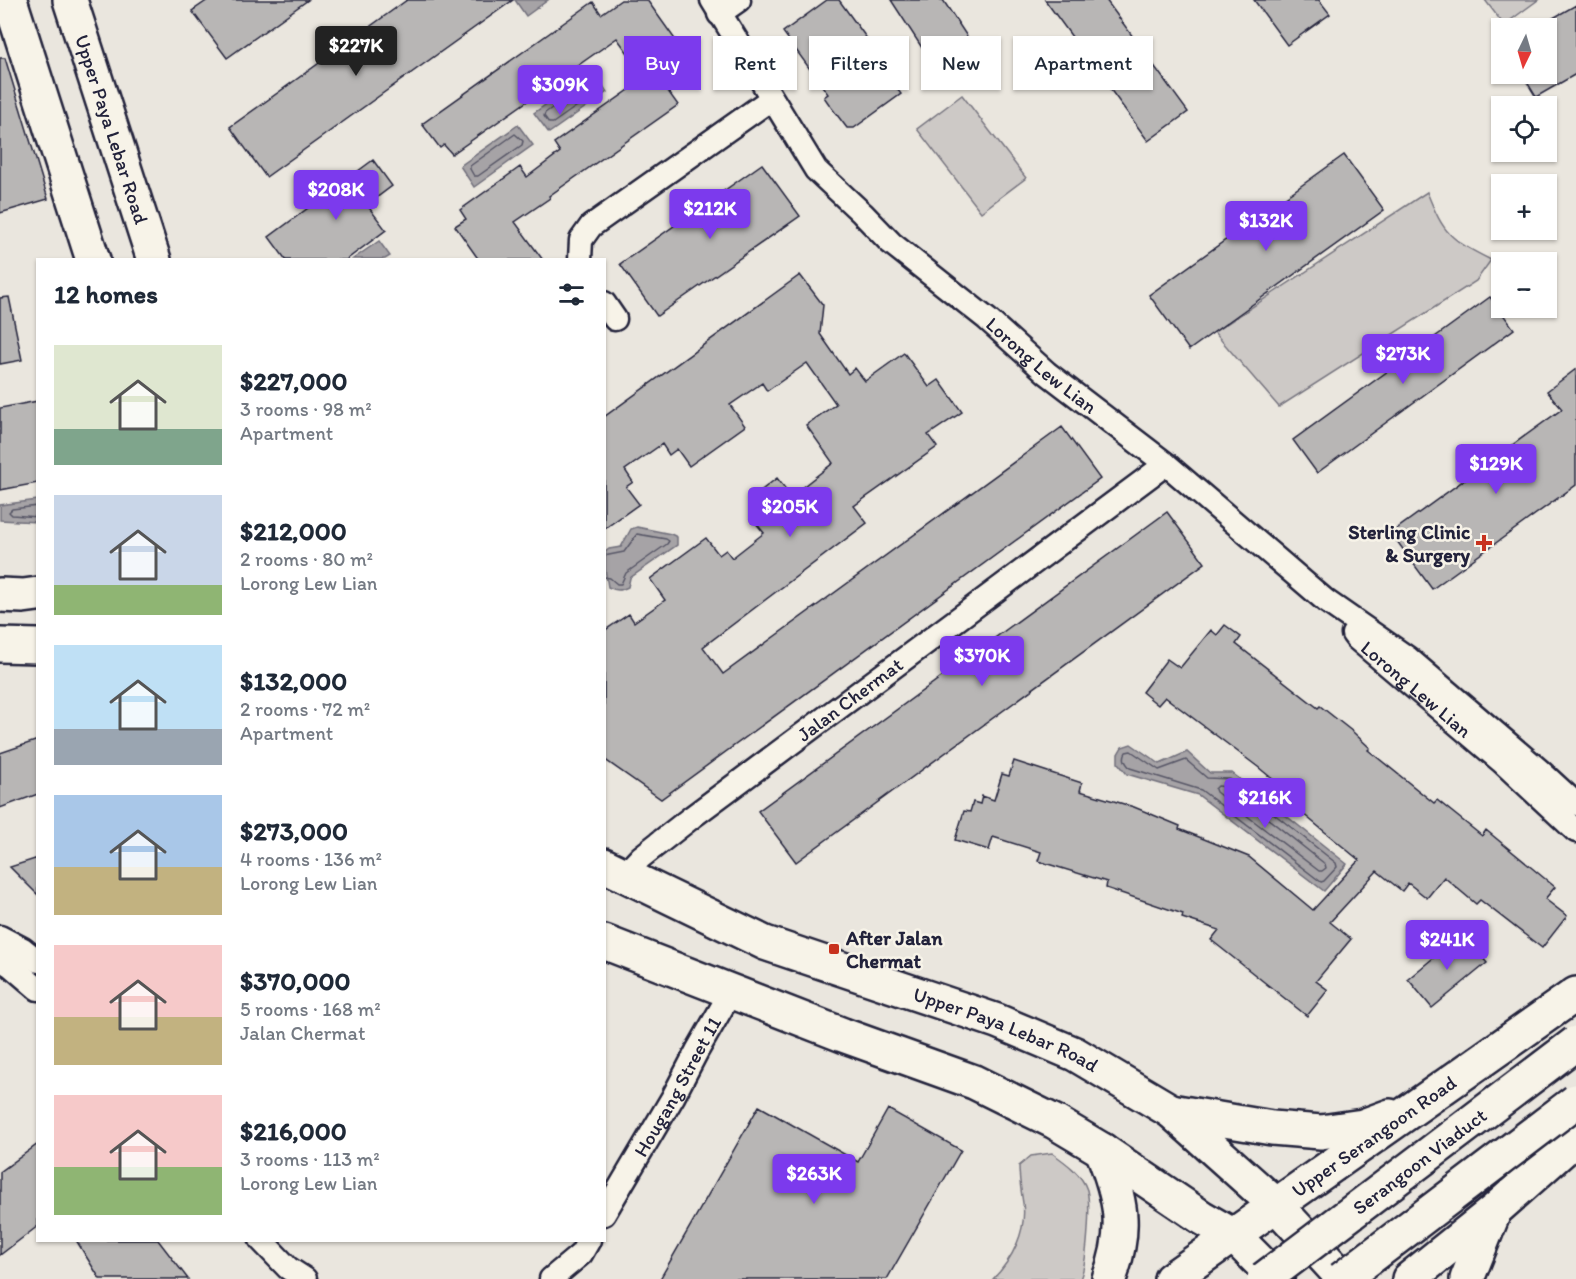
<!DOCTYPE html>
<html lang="en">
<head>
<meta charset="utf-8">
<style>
  body { margin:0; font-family:Itim,sans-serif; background:#f2f2f3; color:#1f2937; height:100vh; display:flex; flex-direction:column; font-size:22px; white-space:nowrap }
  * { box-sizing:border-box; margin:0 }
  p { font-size:20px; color:#747a83 }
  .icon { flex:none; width:33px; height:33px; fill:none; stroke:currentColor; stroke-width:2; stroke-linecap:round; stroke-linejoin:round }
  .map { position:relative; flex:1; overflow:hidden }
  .details { position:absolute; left:36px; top:258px; width:570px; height:984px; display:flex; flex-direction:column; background:#fff; border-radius:0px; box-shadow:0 2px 4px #0004 }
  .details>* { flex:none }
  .banner { position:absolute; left:624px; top:36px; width:570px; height:54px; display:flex; gap:12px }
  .needle { width:39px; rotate:185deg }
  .controls { position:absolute; left:1491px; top:18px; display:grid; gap:12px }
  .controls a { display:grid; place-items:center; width:66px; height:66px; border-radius:0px; background:#fff; box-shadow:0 2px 4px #0004; font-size:30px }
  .price { position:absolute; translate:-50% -51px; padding:0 14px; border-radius:6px; background:#7c3aed; color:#fff; font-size:20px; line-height:39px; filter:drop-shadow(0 2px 3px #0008) }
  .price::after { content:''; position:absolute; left:50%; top:36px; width:18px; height:14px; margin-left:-9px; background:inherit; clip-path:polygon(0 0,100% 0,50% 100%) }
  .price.active { background:#222; color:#fff }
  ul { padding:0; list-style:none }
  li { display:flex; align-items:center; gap:18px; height:150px; padding:0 18px }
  li span { display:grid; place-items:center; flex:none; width:168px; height:120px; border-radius:0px; color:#555 }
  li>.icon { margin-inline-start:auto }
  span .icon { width:72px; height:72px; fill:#fffc; stroke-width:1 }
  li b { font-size:26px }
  h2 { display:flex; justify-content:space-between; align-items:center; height:72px; padding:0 18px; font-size:26px }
  .chip { padding:0 21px; border-radius:0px; background:#fff; box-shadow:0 2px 4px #0004; font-size:21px; line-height:54px }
  .chip.active { background:#7c3aed; color:#fff }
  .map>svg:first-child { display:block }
</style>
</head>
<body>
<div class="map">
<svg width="1576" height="1279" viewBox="0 0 1576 1279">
  <rect width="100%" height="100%" fill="#eae6de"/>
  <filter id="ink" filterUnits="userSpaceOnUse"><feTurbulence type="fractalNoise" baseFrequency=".0167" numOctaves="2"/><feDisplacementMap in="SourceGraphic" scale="12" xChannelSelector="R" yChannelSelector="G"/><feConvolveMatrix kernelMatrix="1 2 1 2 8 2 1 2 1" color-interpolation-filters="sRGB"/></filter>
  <g filter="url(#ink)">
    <path fill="#cdc9c6" stroke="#787680" stroke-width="1.5" d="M1485,0H1538L1504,25Z
      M962,95L1026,178L981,212L917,129Z
      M1427,192C1444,235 1450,239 1491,260L1476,281L1279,407L1214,332Z
      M1052,1153C1065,1162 1082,1174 1087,1190C1091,1206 1087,1264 1080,1279H993C1012,1260 1027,1231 1023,1203C1021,1190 1019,1179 1019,1166L1031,1156Z"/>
    <path fill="#a6a3a6" stroke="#716f7b" stroke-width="1.5" d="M515,0H548L526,16Z
      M593,71L607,92L549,133L534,113Z
      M518,125L533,145L474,187L460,166Z
      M379,241L390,256L385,259H353Z
      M37,500V522L0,520V505Z
      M637,527L671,534L677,537V545L630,578L628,587C620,591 617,591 608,587L605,569V552L609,549L621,547L631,529Z
      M1131,744L1160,764L1187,752L1210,773H1232L1347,864L1324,891L1198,795L1127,774L1118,763V754L1122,747Z"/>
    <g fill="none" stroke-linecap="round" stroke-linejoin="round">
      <path stroke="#575666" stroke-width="1.5" d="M590,81L597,88V92L553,123H549L544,116L545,113Z
        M515,134L523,141L522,145L478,176H474L470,169V166Z
        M38,506L12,509L9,512L12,515L38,517
        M604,556L624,552L637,534L666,539L669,541L667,544L626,573L621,584H617L610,578L604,577
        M1131,751L1159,770L1186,760L1207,778L1230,779L1336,863L1337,867L1324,881L1321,882L1201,790L1130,768C1126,763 1122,759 1126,752Z
        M1218,786L1228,787L1325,864L1326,868L1322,871H1319L1216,792L1215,789Z"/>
    </g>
    <path fill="#b8b6b5" stroke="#22223b" stroke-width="1.5" d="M208,0H308L227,58L192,11Z
      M407,0H513L266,177L230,127Z
      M621,0H647L694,66L665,87L678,105L549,196L550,198L515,222L543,260H479L455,226L466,219L460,210L520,167L527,177L560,152L554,143L646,78L617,38L452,154L444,145L440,148L422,124L593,2L601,14Z
      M827,0H839L873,47L869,51L901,94L854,128H847L831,107L824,97L828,94L783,32Z
      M891,0H943L976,50L939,74Z
      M1045,0H1106L1188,112L1148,141Z
      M1254,0H1319L1330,14L1287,45Z
      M1576,5V74L1536,97L1522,74H1546V22Z
      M0,58H5L48,199L0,213Z
      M1344,155L1384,210L1189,350L1149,295Z
      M373,160L392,186L367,205L386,230L346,260H286L269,237Z
      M762,164L800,216L657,316L620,264Z
      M800,275L823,305L820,334L848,374L855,368L865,381L904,353L929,387L939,380L962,412L928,435L937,447L854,506L867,523L703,647L723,674L1062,427L1100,479L661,799L604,759V631L629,614L634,622L665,600L650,579L706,538L719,555L726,550L732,558L764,533L755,522L762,516L749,500L777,478L791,496L833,463L806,425L836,404L807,363L767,391L762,383L730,405L745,426L689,466L677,449L669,455L662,444L625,470L633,482L626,487L639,504L604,529V417Z
      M9,297L22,360L0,364V298Z
      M1490,297L1514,329L1317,473L1293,440Z
      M1576,369V485L1432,589L1391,533L1562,409L1547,391Z
      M38,401V483L0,490V408Z
      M1167,512L1205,563L796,862L758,811Z
      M1225,625L1241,637L1236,644L1318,708L1320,706L1353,732L1370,748L1368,750L1434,803L1437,800L1482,836L1486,830L1555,887L1545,899L1567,916L1542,948L1480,900L1476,904L1444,877L1427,898L1408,883L1402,891L1377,871L1330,922L1351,939L1316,981L1328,990L1307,1016L1211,940L1219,930L1182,918L1183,914L1106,888L1107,882L1038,861L1041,852L993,837L989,850L955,840L964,811L970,812L973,802L980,804L982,796L994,800L1002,774L1009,776L1014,761L1082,783L1080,791L1134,807L1180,826L1179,829L1249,857L1313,910L1359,860L1285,799L1287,791L1258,767L1165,697L1158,705L1142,692L1167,659L1180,668L1211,630L1217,635Z
      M38,740V794L0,808V753Z
      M38,858V895L10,867Z
      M1462,934L1487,963L1432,1008L1408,979Z
      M759,1106L858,1162L888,1109L961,1150L887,1279H660Z
      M38,1144V1226L0,1255V1172Z
      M76,1240H158L188,1279H100Z"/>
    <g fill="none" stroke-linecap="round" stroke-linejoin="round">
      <defs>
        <g id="street">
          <path id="s1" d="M712,0L816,170L862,213L891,243L987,319L1047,373L1166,464L1326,601L1408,658L1539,770L1576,804"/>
          <path d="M719,14L739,0"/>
          <path d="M580,260L581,240L591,226L771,99"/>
          <path d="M604,303L615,319"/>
          <path id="s2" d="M1353,634L1356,638L1501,761L1576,831"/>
          <path id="s3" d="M625,874L641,857L692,817L1166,464"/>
          <path d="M0,937L23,949L38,961"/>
          <path d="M0,959L10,965L38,989"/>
          <path id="s4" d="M604,1214L673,1097L697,1051L732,990"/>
          <path d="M261,1240L288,1268L305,1279"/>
          <path d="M551,1279L581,1254L589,1240"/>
        </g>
        <path id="secondary" d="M0,595L23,596L38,594
          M0,645L38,646"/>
        <g id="primary">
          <path d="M10,0L93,260"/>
          <path id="s5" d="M70,0L154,260"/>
          <path id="s6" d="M604,865L765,943L997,1021L1075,1054L1171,1111L1276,1205L1344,1279"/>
          <path d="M604,942L843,1035L974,1082L1055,1122L1102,1150L1201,1217L1234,1236L1277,1279"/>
          <path d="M1171,1111L1272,1128L1321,1132L1363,1126L1390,1116"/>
          <path d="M1102,1150C1121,1199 1128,1228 1109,1279"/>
          <path id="s7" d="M1171,1279L1576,994"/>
          <path d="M1409,1279L1495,1210L1576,1138"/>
          <path d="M1467,1279L1494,1212"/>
        </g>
      </defs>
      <use href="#street" stroke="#22223b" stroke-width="27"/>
      <use href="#secondary" stroke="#22223b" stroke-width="38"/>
      <use href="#primary" stroke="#22223b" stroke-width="38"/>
      <use href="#street" stroke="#f7f3e8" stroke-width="22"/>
      <use href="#secondary" stroke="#f7f3e8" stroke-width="33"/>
      <use href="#primary" stroke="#f7f3e8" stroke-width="33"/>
      <defs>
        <g id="primary-bridge">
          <path id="s8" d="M1264,1279L1576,1043"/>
          <path d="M1342,1279L1576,1101"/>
        </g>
      </defs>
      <use href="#primary-bridge" stroke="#22223b" stroke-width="38" stroke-linecap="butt"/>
      <use href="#primary-bridge" stroke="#f7f3e8" stroke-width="33"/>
    </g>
  </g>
  <g fill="#c8321e" stroke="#f7f3e8" stroke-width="2">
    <path d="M1481 534h6v6h6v6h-6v6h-6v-6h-6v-6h6z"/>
    <rect x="828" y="943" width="12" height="12" rx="3"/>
  </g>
  <g text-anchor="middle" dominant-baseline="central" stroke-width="5" stroke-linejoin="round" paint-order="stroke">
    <g font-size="20" fill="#22223b" stroke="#f7f3e8">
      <text stroke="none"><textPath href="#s5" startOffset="136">Upper Paya Lebar Road</textPath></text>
      <text stroke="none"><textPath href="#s1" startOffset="498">Lorong Lew Lian</textPath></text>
      <text stroke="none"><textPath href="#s2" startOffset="84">Lorong Lew Lian</textPath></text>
      <text stroke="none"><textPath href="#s3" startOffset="285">Jalan Chermat</textPath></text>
      <text stroke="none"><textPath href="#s6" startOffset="435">Upper Paya Lebar Road</textPath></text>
      <text stroke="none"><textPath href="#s4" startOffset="147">Hougang Street 11</textPath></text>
      <text stroke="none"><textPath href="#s7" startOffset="248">Upper Serangoon Road</textPath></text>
      <text stroke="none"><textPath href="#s8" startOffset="195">Serangoon Viaduct</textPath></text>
    </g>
    <g font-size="20" font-weight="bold" fill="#22223b" stroke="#f7f3e8" text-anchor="end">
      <text x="1470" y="532">Sterling Clinic<tspan x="1470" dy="23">&amp; Surgery</tspan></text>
      <text x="846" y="938" text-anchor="start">After Jalan<tspan x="846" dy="23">Chermat</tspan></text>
    </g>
  </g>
</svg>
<div class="controls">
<a><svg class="needle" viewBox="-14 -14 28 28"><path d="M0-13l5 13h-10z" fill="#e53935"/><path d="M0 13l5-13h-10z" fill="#747a83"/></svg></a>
<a><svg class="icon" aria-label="locate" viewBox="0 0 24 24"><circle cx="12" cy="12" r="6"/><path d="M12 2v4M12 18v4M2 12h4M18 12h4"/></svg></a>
<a>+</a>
<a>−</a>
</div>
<b class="price active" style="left:356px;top:77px">$227K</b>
<b class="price" style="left:560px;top:116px">$309K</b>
<b class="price" style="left:336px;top:221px">$208K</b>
<b class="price" style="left:710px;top:240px">$212K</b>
<b class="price" style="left:1266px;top:252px">$132K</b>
<b class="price" style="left:1403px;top:385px">$273K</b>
<b class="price" style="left:1496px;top:495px">$129K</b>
<b class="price" style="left:790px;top:538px">$205K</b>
<b class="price" style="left:982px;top:687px">$370K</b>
<b class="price" style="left:1265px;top:829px">$216K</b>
<b class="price" style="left:1447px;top:971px">$241K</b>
<b class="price" style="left:814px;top:1205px">$263K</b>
<div class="banner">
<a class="chip active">Buy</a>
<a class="chip">Rent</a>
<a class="chip">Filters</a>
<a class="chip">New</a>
<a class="chip">Apartment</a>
</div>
<section class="details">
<h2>12 homes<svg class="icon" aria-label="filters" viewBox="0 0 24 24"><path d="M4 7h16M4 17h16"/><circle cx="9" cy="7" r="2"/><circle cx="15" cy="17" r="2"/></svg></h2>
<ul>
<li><span style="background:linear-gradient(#dfe7d0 70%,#7fa58c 0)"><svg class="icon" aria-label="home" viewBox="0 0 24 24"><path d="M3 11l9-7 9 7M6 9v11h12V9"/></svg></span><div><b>$227,000</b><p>3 rooms · 98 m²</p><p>Apartment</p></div></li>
<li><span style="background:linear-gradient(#c9d6e8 75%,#8fb573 0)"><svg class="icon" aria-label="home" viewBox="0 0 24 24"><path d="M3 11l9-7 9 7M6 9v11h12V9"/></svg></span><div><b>$212,000</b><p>2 rooms · 80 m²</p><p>Lorong Lew Lian</p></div></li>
<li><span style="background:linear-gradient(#bfe0f5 70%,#9aa5b1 0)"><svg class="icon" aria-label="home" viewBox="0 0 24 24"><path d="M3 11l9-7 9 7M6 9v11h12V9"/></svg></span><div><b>$132,000</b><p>2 rooms · 72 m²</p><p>Apartment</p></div></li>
<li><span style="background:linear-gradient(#a9c7e8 60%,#c2b280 0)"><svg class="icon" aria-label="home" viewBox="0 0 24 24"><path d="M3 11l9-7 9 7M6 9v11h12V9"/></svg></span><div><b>$273,000</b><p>4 rooms · 136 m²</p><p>Lorong Lew Lian</p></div></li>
<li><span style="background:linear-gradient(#f6c9c9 60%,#c2b280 0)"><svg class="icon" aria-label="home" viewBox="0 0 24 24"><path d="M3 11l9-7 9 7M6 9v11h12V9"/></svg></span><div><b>$370,000</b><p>5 rooms · 168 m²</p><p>Jalan Chermat</p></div></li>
<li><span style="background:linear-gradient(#f6c9c9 60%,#8fb573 0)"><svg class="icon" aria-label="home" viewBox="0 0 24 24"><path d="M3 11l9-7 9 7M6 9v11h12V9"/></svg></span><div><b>$216,000</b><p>3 rooms · 113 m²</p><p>Lorong Lew Lian</p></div></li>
</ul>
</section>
</div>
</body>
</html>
